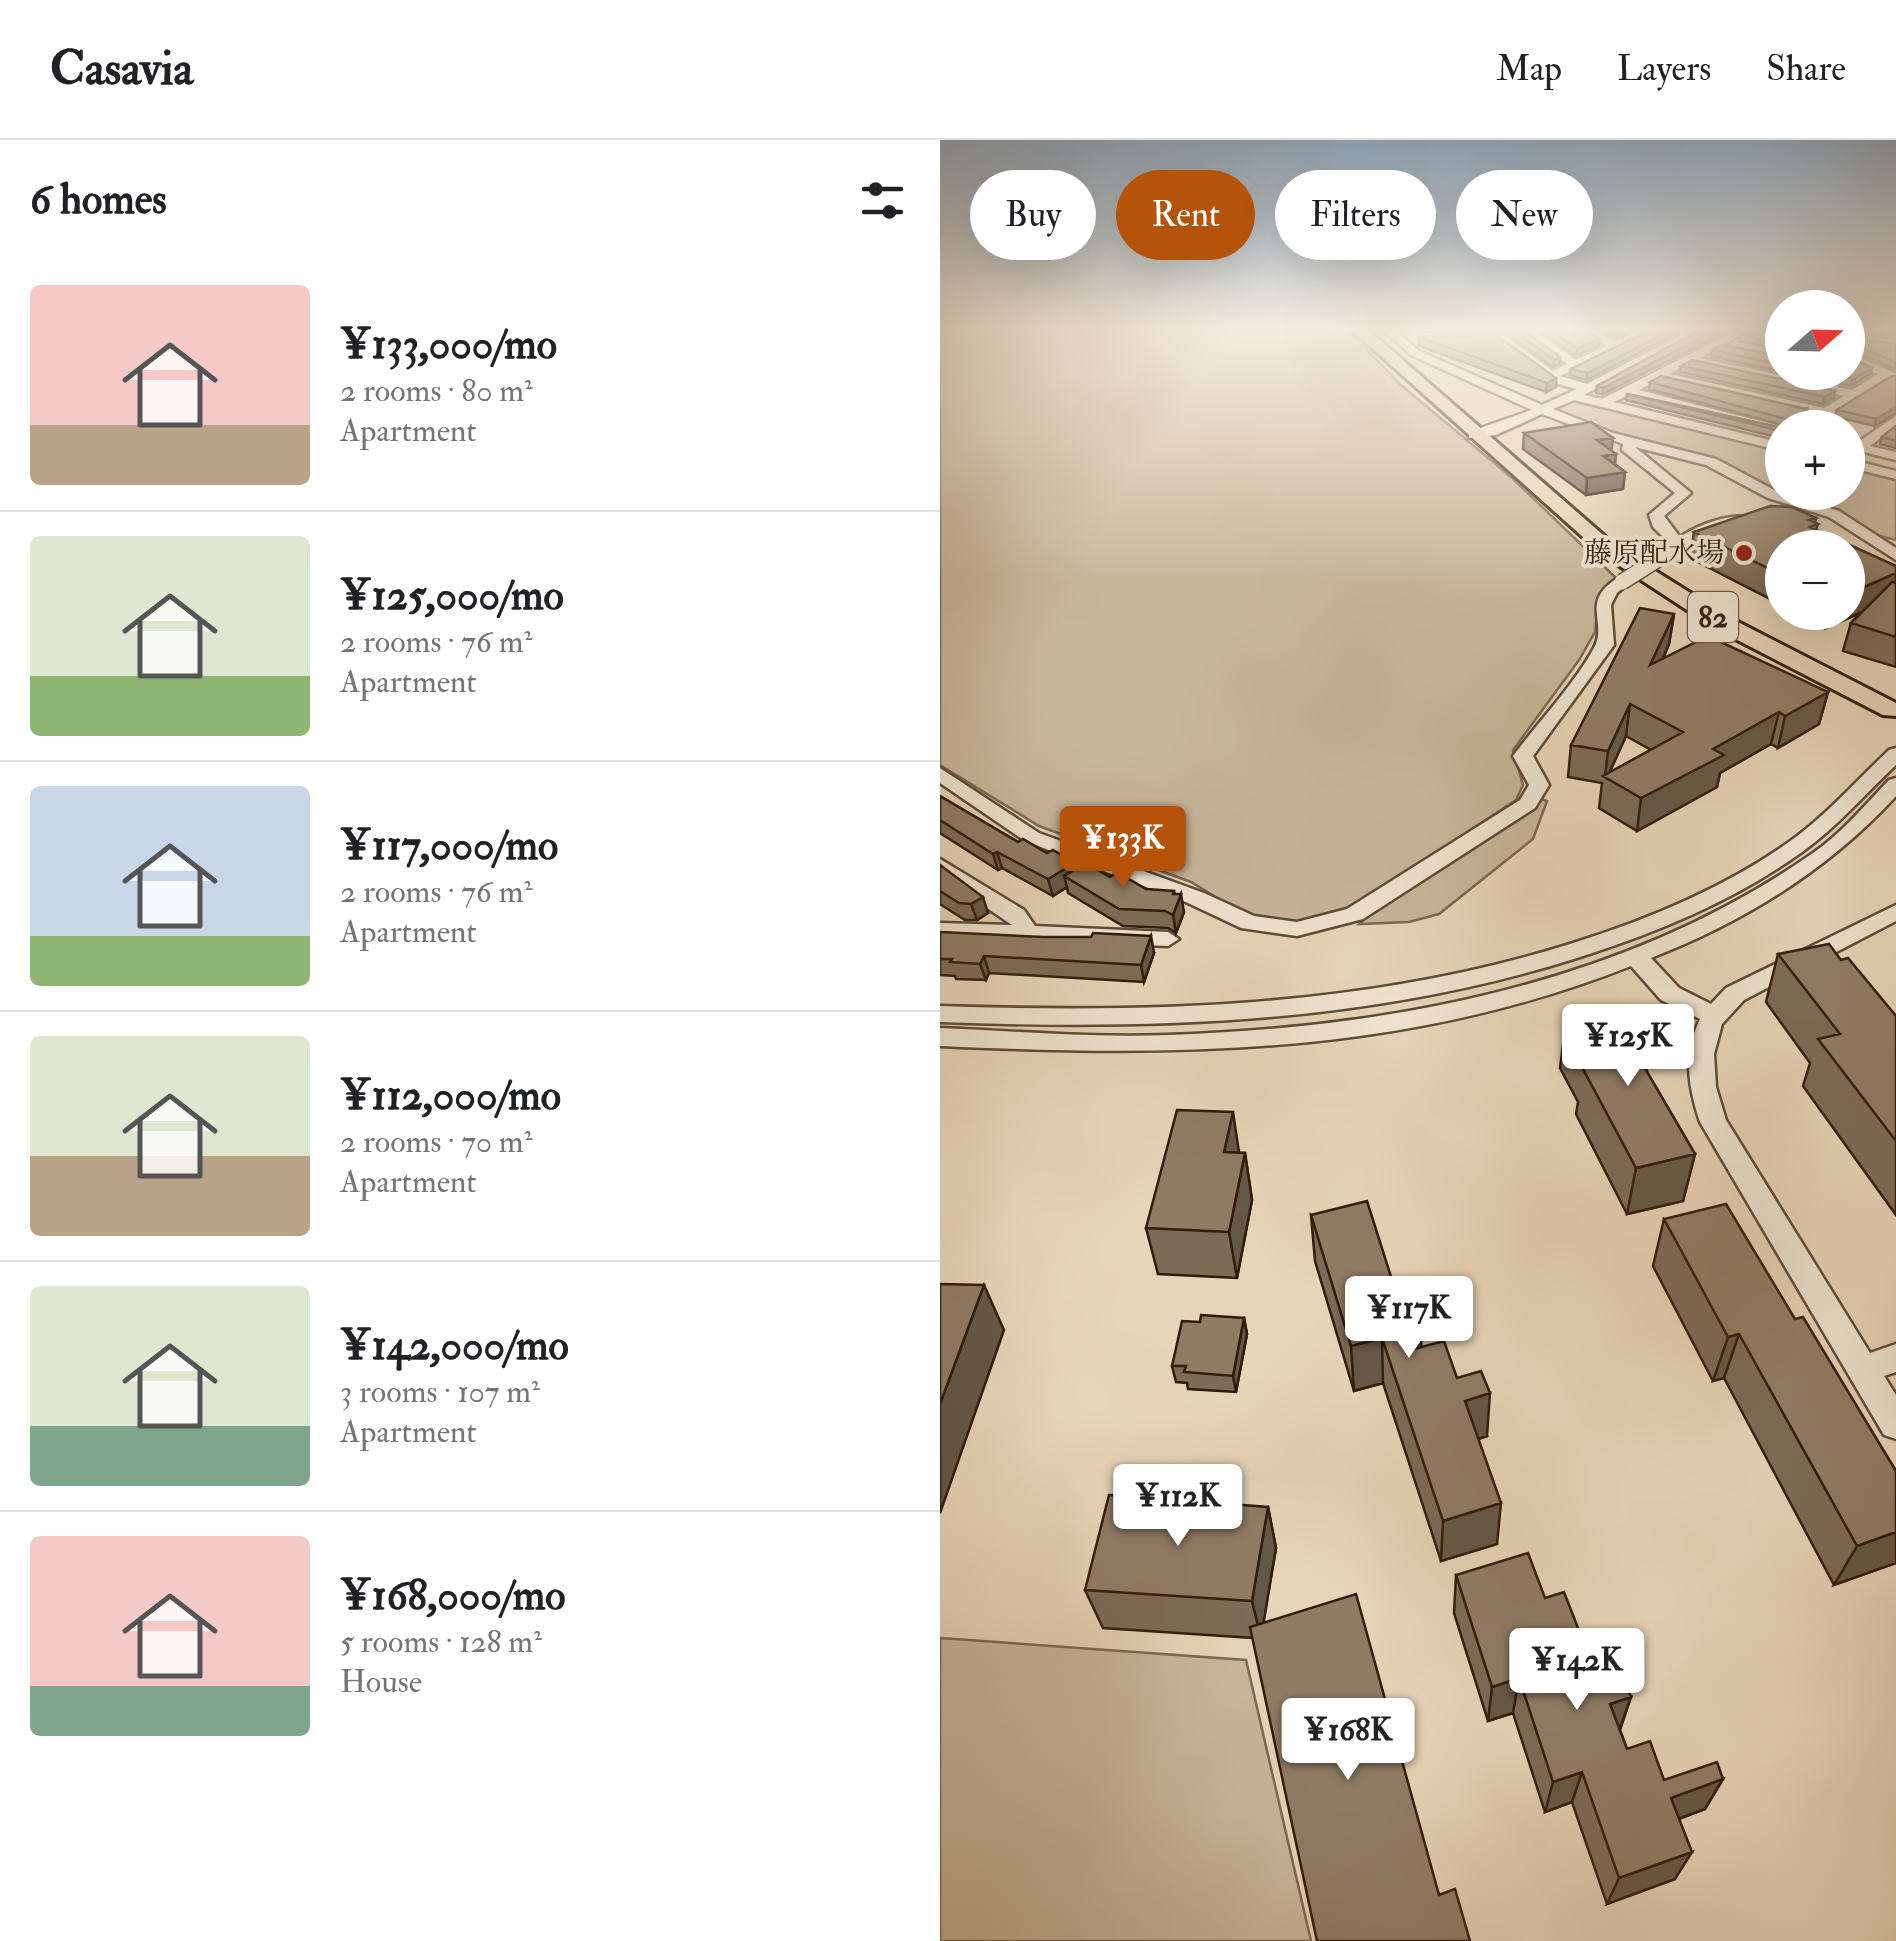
<!DOCTYPE html>
<html lang="en">
<head>
<meta charset="utf-8">
<style>
  body { margin:0; font-family:"IM FELL Double Pica","Noto Serif JP",serif; background:#f2f2f2; color:#202124; height:100vh; display:flex; flex-direction:column; font-size:38px; white-space:nowrap }
  * { box-sizing:border-box; margin:0 }
  p { font-size:32px; color:#757577 }
  .icon { flex:none; width:55px; height:55px; fill:none; stroke:currentColor; stroke-width:2; stroke-linecap:round; stroke-linejoin:round }
  .map { position:relative; flex:1; overflow:hidden }
  .sheet { display:flex; flex-direction:column; background:#fff; width:940px }
  .sheet>* { flex:none }
  .hud { position:absolute; left:30px; top:30px; width:775px; height:90px; display:flex; gap:20px }
  .needle { width:65px; rotate:70deg }
  .buttons { position:absolute; left:825px; top:150px; display:grid; gap:20px }
  .buttons a { display:grid; place-items:center; width:100px; height:100px; border-radius:50%; background:#fff; box-shadow:0 10px 40px #0002; font-size:50px }
  .price { position:absolute; translate:-50% -85px; padding:0 22px; border-radius:10px; background:#fff; color:#222; font-size:32px; line-height:65px; filter:drop-shadow(0 2px 5px #0008) }
  .price::after { content:''; position:absolute; left:50%; top:60px; width:30px; height:22px; margin-left:-15px; background:inherit; clip-path:polygon(0 0,100% 0,50% 100%) }
  .price.selected { background:#b45309; color:#fff }
  ul { padding:0; list-style:none }
  li { display:flex; align-items:center; gap:30px; height:250px; padding:0 30px }
  li+li { border-top:2px solid #e0e0e0 }
  li span { display:grid; place-items:center; flex:none; width:280px; height:200px; border-radius:10px; color:#555 }
  li>.icon { margin-inline-start:auto }
  span .icon { width:120px; height:120px; fill:#fffc; stroke-width:1 }
  li b { font-size:42px }
  h2 { display:flex; justify-content:space-between; align-items:center; height:120px; padding:0 30px; font-size:42px }
  .pill { padding:0 35px; border-radius:45px; background:#fff; box-shadow:0 10px 40px #0002; font-size:35px; line-height:90px }
  .pill.selected { background:#b45309; color:#fff }
  header { display:flex; align-items:center; gap:60px; box-sizing:border-box; height:140px; padding:0 50px; background:#fff; border-bottom:2px solid #e0e0e0 }
  header strong { font-size:48px }
  nav { display:flex; gap:55px; margin-inline-start:auto; font-size:35px }
  main { display:flex; flex:1; min-height:0 }
  .map>svg:first-child { display:block }
</style>
</head>
<body>
<header>
<strong>Casavia</strong>
<nav><a>Map</a><a>Layers</a><a>Share</a></nav>
</header>
<main>
<section class="sheet">
<h2>6 homes<svg class="icon" aria-label="filters" viewBox="0 0 24 24"><path d="M4 7h16M4 17h16"/><circle cx="9" cy="7" r="2"/><circle cx="15" cy="17" r="2"/></svg></h2>
<ul>
<li><span style="background:linear-gradient(#f6c9c9 70%,#b9a48a 0)"><svg class="icon" aria-label="home" viewBox="0 0 24 24"><path d="M3 11l9-7 9 7M6 9v11h12V9"/></svg></span><div><b>¥133,000/mo</b><p>2 rooms · 80 m²</p><p>Apartment</p></div></li>
<li><span style="background:linear-gradient(#dfe7d0 70%,#8fb573 0)"><svg class="icon" aria-label="home" viewBox="0 0 24 24"><path d="M3 11l9-7 9 7M6 9v11h12V9"/></svg></span><div><b>¥125,000/mo</b><p>2 rooms · 76 m²</p><p>Apartment</p></div></li>
<li><span style="background:linear-gradient(#c9d6e8 75%,#8fb573 0)"><svg class="icon" aria-label="home" viewBox="0 0 24 24"><path d="M3 11l9-7 9 7M6 9v11h12V9"/></svg></span><div><b>¥117,000/mo</b><p>2 rooms · 76 m²</p><p>Apartment</p></div></li>
<li><span style="background:linear-gradient(#dfe7d0 60%,#b9a48a 0)"><svg class="icon" aria-label="home" viewBox="0 0 24 24"><path d="M3 11l9-7 9 7M6 9v11h12V9"/></svg></span><div><b>¥112,000/mo</b><p>2 rooms · 70 m²</p><p>Apartment</p></div></li>
<li><span style="background:linear-gradient(#dfe7d0 70%,#7fa58c 0)"><svg class="icon" aria-label="home" viewBox="0 0 24 24"><path d="M3 11l9-7 9 7M6 9v11h12V9"/></svg></span><div><b>¥142,000/mo</b><p>3 rooms · 107 m²</p><p>Apartment</p></div></li>
<li><span style="background:linear-gradient(#f6c9c9 75%,#7fa58c 0)"><svg class="icon" aria-label="home" viewBox="0 0 24 24"><path d="M3 11l9-7 9 7M6 9v11h12V9"/></svg></span><div><b>¥168,000/mo</b><p>5 rooms · 128 m²</p><p>House</p></div></li>
</ul>
</section>
<div class="map">
<svg width="956" height="1801" viewBox="0 0 956 1801">
  <rect width="100%" height="100%" fill="#e7d5b9"/>
  <filter id="stains"><feTurbulence type="fractalNoise" baseFrequency=".002" numOctaves="4"/><feColorMatrix values="0 0 0 0 .2 0 0 0 0 .09 0 0 0 0 .02 0 0 0 .5 -.17"/></filter>
  <radialGradient id="worn" r=".72"><stop offset=".6" stop-color="#630" stop-opacity="0"/><stop offset="1" stop-color="#630" stop-opacity=".3"/></radialGradient>
  <path fill="#c8b69b" stroke="#7c6952" stroke-width="2.5" d="M0,189H407L461,245L572,338L676,438L659,454L655,492L639,520L573,610L583,645L576,660L410,769L358,783L308,777L251,742L99,686L0,625Z
    M633,256L842,307V352H908V323L956,335V400L929,393L897,369L836,351L772,321L678,297L601,268Z
    M595,657L607,661L593,699L499,774L469,782L419,784L435,768Z
    M0,1498L306,1520L371,1801H0Z"/>
  <g fill="none" stroke-linecap="round" stroke-linejoin="round">
    <defs>
      <path id="minor" d="M442,189H454L479,211L602,265L637,249L614,243L558,200L524,202L520,197L564,195L613,231L627,224L580,189H592L636,220L666,206L642,189H655L675,202L702,189H716L620,236L647,244L752,189H765L644,255L662,259L799,189H812L760,218L912,250L938,234L908,220V213L912,214L956,234V242L948,239L871,288H855L875,274L720,239L699,250L848,288H842V292L689,255L674,262L842,303V311L634,260L613,269L673,293L776,319L838,352L899,371L956,408V420L889,377L828,358L766,325L695,307L751,353L724,376L740,397C761,383 801,368 823,382C808,392 785,384 768,391C750,399 741,419 721,417V411L730,404L713,387L709,375L735,353L682,310L683,304L602,274L556,295L529,298V292L592,270L471,215ZM751,222L904,256L884,268L730,234Z
        M930,196L956,201V207L908,202Z
        M956,276V286L930,306L956,312V320L915,310V304Z
        M908,319L956,331V339L908,327Z
        M676,439L690,442L677,453L671,465L674,505L593,616L609,645L595,668L423,779L357,796L301,788L248,763L85,701L0,643V628L99,693L264,753L314,776L357,782L407,769L580,660L589,645L573,616C599,581 633,546 654,508C668,482 640,463 676,439Z
        M956,608V625C925,654 897,687 862,712C794,761 716,793 637,818C429,884 216,890 0,882V866C214,873 424,868 630,804C707,780 783,749 849,702C886,676 916,641 949,610Z
        M956,638V656C888,730 804,782 711,818L739,848L771,864L786,848L956,765V781L804,860L782,884L774,914L776,947L786,980L930,1213L956,1204V1232L944,1236L956,1255V1299L944,1295L760,982C748,946 743,914 760,879L721,860L691,826C464,916 239,917 0,906V888C75,891 151,898 227,895C451,888 686,844 873,713C902,693 925,665 949,640Z
        M0,719L84,770L95,786L228,792L239,799L228,806L0,797V783L72,785L0,736Z"/>
      <path id="major" d="M411,189H427L677,407L792,479L956,563V576L943,575L776,489L663,415Z"/>
    </defs>
    <use href="#minor" stroke="#5e4a36" stroke-width="5"/>
    <use href="#major" stroke="#311c0a" stroke-width="6"/>
    <use href="#minor" fill="#efe4d2" fill-rule="evenodd"/>
    <use href="#major" fill="#e7d5b9" fill-rule="evenodd"/>
    <defs>
      <path id="minor-bridge" d="M682,442L726,414"/>
    </defs>
    <use href="#minor-bridge" stroke="#5e4a36" stroke-width="18" stroke-linecap="butt"/>
    <use href="#minor-bridge" stroke="#efe4d2" stroke-width="15"/>
  </g>
  <path fill="#7c6b57" stroke="#311c0a" stroke-width="2.5" fill-rule="evenodd" d="M478,189H582L620,217V223L613,227L564,191L498,194Z
    M599,189H645L659,199V205L636,216Z
    M662,189H693L675,198Z
    M712,189L647,240L630,235L631,229Z
    M762,189H791L663,254L656,253L657,246Z
    M842,189V210L799,201L800,195Z
    M908,189H956V200L929,192L908,198Z
    M479,197L616,238V247L606,252L479,206Z
    M908,198L956,204V230L914,211L908,210Z
    M772,210L842,216V232L771,216Z
    M908,217L930,234L911,246L847,232H908Z
    M741,226L894,258L883,264L740,232Z
    M956,236V273L935,286L896,277L897,270Z
    M710,242L867,269L866,276L851,287L709,249Z
    M687,254L842,288L840,298L686,260Z
    M956,286V308L940,304L942,297Z
    M584,293L672,311L676,314L675,324L685,332L683,349L646,355L583,309Z
    M876,378L875,383L878,384L876,390L956,426V527L903,511L911,483L922,472L886,488L857,472H908L842,408V465L750,418L754,392Z
    M734,474L729,504L723,519L888,552L879,584L838,608L831,604L780,633L777,647L697,691L659,668L662,643L628,637L631,605ZM686,596L711,610L669,633Z
    M0,656L78,702L107,713L136,728L170,737L206,749L235,754L244,772L236,793L228,788L183,786L128,753L127,747L113,756L62,728L58,730L0,693Z
    M0,725L48,773L37,780H25L0,764Z
    M0,792L214,813L204,842L49,833L46,840L16,839L15,836L0,835Z
    M838,814L901,820L956,876V1075L863,946L870,923L826,862Z
    M626,881L709,915L706,931L755,1014L743,1061L687,1074L636,974L638,962L620,928Z
    M299,1013H305L312,1060L297,1138L218,1134L206,1088Z
    M371,1075L453,1143L481,1162V1207L473,1209L517,1238L547,1296L538,1299L557,1404L501,1421L443,1243L414,1251L375,1121Z
    M724,1079L855,1179L956,1331V1423L894,1445L784,1238L773,1241L713,1126Z
    M304,1178L307,1194L296,1252L248,1249L247,1243L236,1242L232,1226Z
    M328,1367L336,1408L323,1483L530,1801L313,1498L163,1488L145,1450Z
    M516,1435L605,1458L659,1542L691,1557L680,1590L687,1609L724,1640L783,1639L765,1669L739,1679L735,1739L667,1764L632,1662L605,1672L573,1573L548,1581L514,1473Z"/>
  <path fill="#655747" stroke="#311c0a" stroke-width="2.5" d="M681,189H693L675,198L676,192Z
    M733,189H744L647,240V233Z
    M779,189H791L663,254V248Z
    M920,189H930L929,192L908,198V192Z
    M659,199V205L636,216L637,209Z
    M620,217V223L613,227L614,220Z
    M932,228L930,234L911,246L913,239Z
    M616,238V247L606,252L607,243Z
    M895,251L894,258L883,264L885,257Z
    M956,267V273L935,286L936,279Z
    M867,269L866,276L851,287L853,281Z
    M673,298L671,314L657,300Z
    M676,314L674,330L663,316Z
    M685,332L683,349L646,355L647,338Z
    M956,433V457L886,488L890,472H908V454Z
    M734,474L729,504L706,557L710,525Z
    M888,552L879,584L838,608L845,576Z
    M690,564L686,596L667,638L665,636L668,611Z
    M839,572L831,604L780,633L777,647L697,691L701,658L773,609Z
    M57,712L62,728L58,730L53,714Z
    M135,723L139,740L124,736L127,747L113,756L108,739Z
    M234,751L237,765L241,754L244,772L236,793L233,775Z
    M43,757L48,773L37,780L31,764Z
    M211,796L214,813L204,842L201,825Z
    M44,816L49,833L46,840L40,824Z
    M709,915L700,963L699,918Z
    M293,972L300,1019L284,1012Z
    M305,1013L312,1060L297,1138L289,1092Z
    M755,1014L743,1061L687,1074L696,1028Z
    M44,1145L64,1190L0,1373V1264Z
    M481,1162V1207L459,1212L458,1167Z
    M304,1178L307,1194L296,1252L293,1236Z
    M799,1194L784,1238L773,1241L788,1197Z
    M442,1198L443,1243L414,1251L411,1206Z
    M550,1253L547,1296L523,1304L525,1261Z
    M561,1363L557,1404L501,1421L503,1381Z
    M328,1367L336,1408L321,1498L312,1461Z
    M956,1392V1423L894,1445L917,1406Z
    M579,1538L573,1573L548,1581L552,1547Z
    M691,1557L679,1591L670,1564Z
    M642,1632L632,1662L605,1672L613,1642Z
    M783,1639L765,1669L716,1687L731,1658Z
    M752,1712L735,1739L667,1764L679,1738Z"/>
  <path fill="#907c65" stroke="#311c0a" stroke-width="2.5" d="M570,189H582L620,217L614,220Z
    M608,189H645L659,199L637,209Z
    M712,189H733L647,233L631,229Z
    M762,189H779L663,248L657,246Z
    M810,189H842V204L800,195Z
    M941,189H956V193Z
    M556,195L616,238L607,243L479,197Z
    M908,198L956,204V223L915,204H908Z
    M782,205L842,216V225L772,210Z
    M908,211V217L932,228L913,239L879,232H908Z
    M752,220L895,251L885,257L741,226Z
    M721,236L867,269L853,281L710,242Z
    M956,236V267L936,279L897,270L950,237Z
    M687,254L842,288V290L841,291Z
    M651,282L673,298L657,300L676,314L663,316L685,332L647,338L584,293Z
    M956,286V301L942,297Z
    M830,366L852,367L876,378L869,380L878,384L870,387L956,426V433L908,454V408H842V435L754,392Z
    M952,442L956,443V497L911,483Z
    M700,468L734,474L710,525L768,496L888,552L845,576L839,572L773,609L784,615L701,658L663,636L743,592L690,564L668,611L631,605Z
    M0,656L78,702L83,699L107,713L113,710L135,723L108,739L57,712L53,714L0,680Z
    M146,723L170,737L177,732L206,749L234,751L233,754H241L233,775L225,771L179,769L124,736Z
    M0,725L43,757L31,764L19,763L0,751Z
    M0,792L104,797H151L153,793L211,796L201,825L44,816L40,824L10,822L12,819H0Z
    M889,804L901,820L908,818L956,876V1001L878,899L900,894L838,814Z
    M682,870L709,915L699,918L755,1014L696,1028L642,927L650,925L626,881Z
    M237,970L293,972L284,1012L305,1013L289,1092L206,1088Z
    M427,1061L453,1143L473,1138L481,1162L458,1167L474,1209L504,1201L517,1238L541,1231L550,1253L525,1261L561,1363L503,1381L442,1198L411,1206L371,1075Z
    M786,1064L855,1179L863,1177L956,1331V1392L917,1406L799,1194L788,1197L724,1079Z
    M0,1144L44,1145L0,1264Z
    M261,1175L304,1178L293,1236L244,1232L246,1226H232L242,1181L260,1182Z
    M169,1355L328,1367L312,1461L145,1450Z
    M588,1413L605,1458L624,1452L659,1542L682,1534L691,1557L670,1564L687,1609L710,1601L724,1640L777,1622L783,1639L731,1658L752,1712L679,1738L642,1632L613,1642L579,1538L552,1547L516,1435Z
    M416,1454L499,1755L515,1749L530,1801H377L310,1487Z"/>
  <linearGradient id="sky" x2="0" y2="1"><stop stop-color="#8fa8be"/><stop offset="0.43" stop-color="#f4ece0"/><stop offset="1" stop-color="#f4ece0" stop-opacity="0"/></linearGradient>
  <rect width="956" height="441" fill="url(#sky)"/>
  <circle fill="#8f2418" stroke="#efe4d2" stroke-width="4" cx="804" cy="413" r="10"/>
  <g text-anchor="middle" dominant-baseline="central" stroke-width="8" stroke-linejoin="round" paint-order="stroke">
    <g font-size="28" fill="#311c0a" stroke="#efe4d2" text-anchor="end">
      <text x="784" y="413">藤原配水場</text>
    </g>
    <rect fill="#efe4d2" stroke="#6a5846" stroke-width="2.5" x="748" y="452" width="50" height="50" rx="8"/>
    <g font-size="30" font-weight="bold" fill="#311c0a">
      <text x="773" y="477">82</text>
    </g>
  </g>
  <rect width="100%" height="100%" filter="url(#stains)"/>
  <rect width="100%" height="100%" fill="url(#worn)"/>
</svg>
<div class="buttons">
<a><svg class="needle" viewBox="-14 -14 28 28"><path d="M0-13l5 13h-10z" fill="#e53935"/><path d="M0 13l5-13h-10z" fill="#757577"/></svg></a>
<a>+</a>
<a>−</a>
</div>
<b class="price selected" style="left:183px;top:751px">¥133K</b>
<b class="price" style="left:688px;top:949px">¥125K</b>
<b class="price" style="left:469px;top:1221px">¥117K</b>
<b class="price" style="left:238px;top:1409px">¥112K</b>
<b class="price" style="left:637px;top:1573px">¥142K</b>
<b class="price" style="left:408px;top:1643px">¥168K</b>
<div class="hud">
<a class="pill">Buy</a>
<a class="pill selected">Rent</a>
<a class="pill">Filters</a>
<a class="pill">New</a>
</div>
</div>
</main>
</body>
</html>
